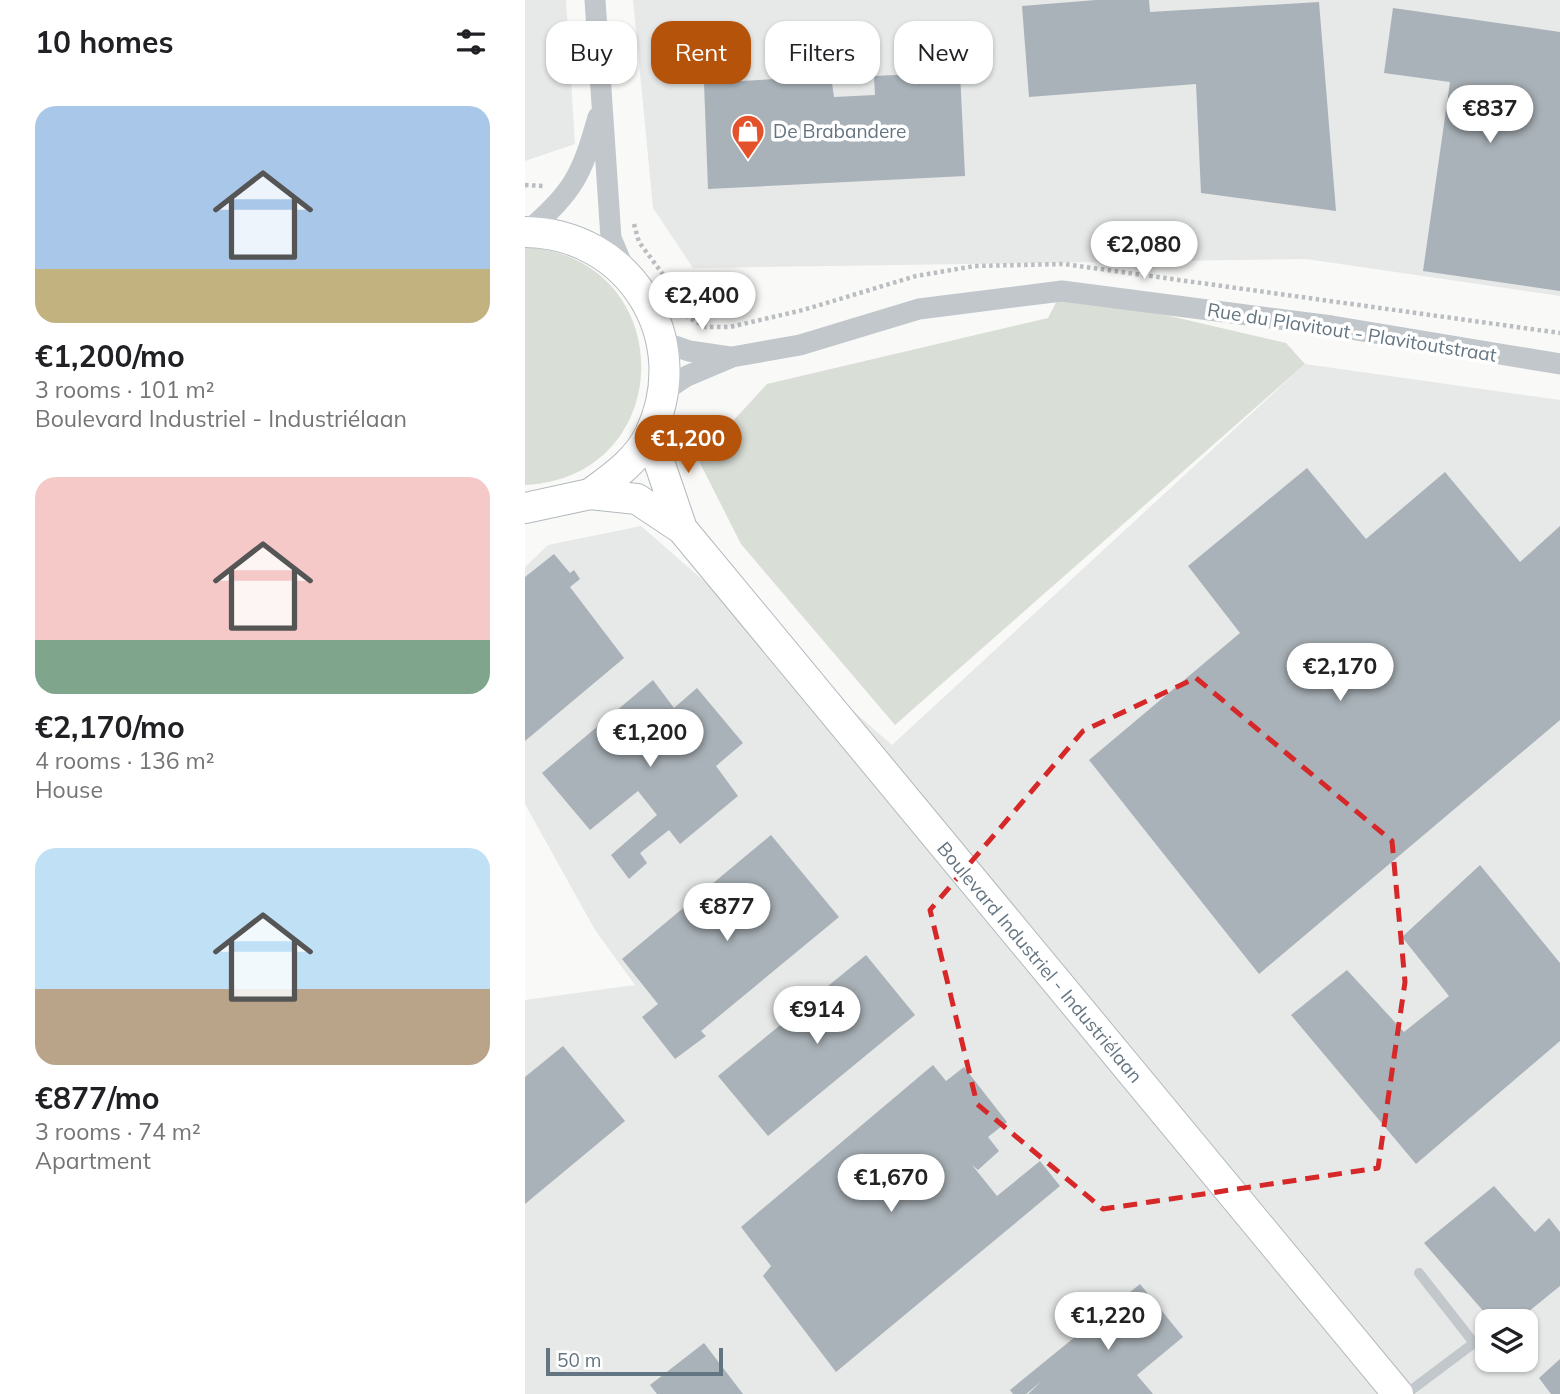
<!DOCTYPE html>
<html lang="en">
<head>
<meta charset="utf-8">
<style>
  body { margin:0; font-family:Mulish,sans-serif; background:#f2f2f2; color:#202124; height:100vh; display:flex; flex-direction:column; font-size:26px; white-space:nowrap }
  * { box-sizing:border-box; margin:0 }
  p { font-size:23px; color:#757577 }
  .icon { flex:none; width:38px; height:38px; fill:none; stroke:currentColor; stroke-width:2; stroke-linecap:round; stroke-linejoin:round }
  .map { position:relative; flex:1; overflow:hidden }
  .details { display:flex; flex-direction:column; background:#fff; width:525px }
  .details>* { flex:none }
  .top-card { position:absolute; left:21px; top:21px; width:665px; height:63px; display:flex; gap:14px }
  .buttons { position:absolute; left:950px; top:1309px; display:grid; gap:14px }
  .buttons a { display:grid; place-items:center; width:63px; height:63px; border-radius:14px; background:#fff; box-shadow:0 2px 5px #0004; font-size:35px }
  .scale { position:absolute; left:21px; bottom:18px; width:177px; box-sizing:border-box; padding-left:7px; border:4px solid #647582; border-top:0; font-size:19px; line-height:24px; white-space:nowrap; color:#647582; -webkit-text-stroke:5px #fff; paint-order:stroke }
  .price { position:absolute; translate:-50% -60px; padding:0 16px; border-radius:24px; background:#fff; color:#222; font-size:23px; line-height:46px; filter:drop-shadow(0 2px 4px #0008) }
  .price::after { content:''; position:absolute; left:50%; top:42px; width:21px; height:16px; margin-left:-10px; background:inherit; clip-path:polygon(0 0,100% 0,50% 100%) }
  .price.on { background:#b45309; color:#fff }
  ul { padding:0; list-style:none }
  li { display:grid; align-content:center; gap:14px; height:371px; padding:0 35px }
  li span { display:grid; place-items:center; height:217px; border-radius:21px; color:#555 }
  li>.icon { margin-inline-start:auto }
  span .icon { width:126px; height:126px; fill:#fffc; stroke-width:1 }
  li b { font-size:30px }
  h2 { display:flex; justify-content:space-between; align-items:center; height:84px; padding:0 35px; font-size:30px }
  .tag { padding:0 24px; border-radius:21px; background:#fff; box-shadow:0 2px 5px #0004; font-size:24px; line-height:63px }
  .tag.on { background:#b45309; color:#fff }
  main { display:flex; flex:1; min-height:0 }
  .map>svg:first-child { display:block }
</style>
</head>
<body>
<main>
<section class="details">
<h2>10 homes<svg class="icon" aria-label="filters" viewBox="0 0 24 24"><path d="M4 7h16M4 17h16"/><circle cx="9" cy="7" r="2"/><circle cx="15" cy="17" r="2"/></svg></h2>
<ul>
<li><span style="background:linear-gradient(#a9c7e8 75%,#c2b280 0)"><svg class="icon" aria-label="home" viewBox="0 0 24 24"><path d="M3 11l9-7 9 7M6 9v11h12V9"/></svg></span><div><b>€1,200/mo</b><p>3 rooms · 101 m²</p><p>Boulevard Industriel - Industriélaan</p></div></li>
<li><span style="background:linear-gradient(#f6c9c9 75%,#7fa58c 0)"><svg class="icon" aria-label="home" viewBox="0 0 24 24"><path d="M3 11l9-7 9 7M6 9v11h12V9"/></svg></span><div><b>€2,170/mo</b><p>4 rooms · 136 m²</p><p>House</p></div></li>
<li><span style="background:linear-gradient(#bfe0f5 65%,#b9a48a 0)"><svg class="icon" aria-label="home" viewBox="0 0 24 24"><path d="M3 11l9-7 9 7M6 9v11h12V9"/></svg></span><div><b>€877/mo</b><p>3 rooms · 74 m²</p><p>Apartment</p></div></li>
</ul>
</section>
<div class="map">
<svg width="1035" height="1394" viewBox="0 0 1035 1394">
  <rect width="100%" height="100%" fill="#f9f9f7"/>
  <path fill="#e7e8e8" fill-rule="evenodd" d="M0,0H41L50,144L0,161Z
    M108,0H1035V296L781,259L168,268L128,208Z
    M780,364L1035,400V1394H0V1000L110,985L70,930L0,804V567L23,545L116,526L367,745ZM962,1321H1001V1360H962Z"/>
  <path fill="#d9ded6" d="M0,247C156,257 154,478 0,485Z
    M537,291L761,343L780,364L370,725L216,544L173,459L242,384L523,318Z"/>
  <path fill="#a9b2b8" d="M571,0H624L625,12L794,2L811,211L676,193L671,84L504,97L497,6Z
    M868,8L1035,32V291L898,271L925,82L859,73Z
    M435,72L440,176L183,189L179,83L306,76L309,97L350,95L349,76Z
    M782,468L841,539L920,472L995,562L1035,526V720L734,974L564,760L715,633L663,566Z
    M29,554L45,573L49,570L55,579L45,587L99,658L0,741V577Z
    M128,680L149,708L172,688L218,743L191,766L213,796L155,844L144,830L115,853L122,863L104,879L86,855L132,815L113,791L65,830L17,773Z
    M246,835L314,917L176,1031L181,1036L150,1059L117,1017L133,1004L97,959Z
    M955,865L1035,963V1041L891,1164L766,1015L822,970L879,1032L924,996L877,937Z
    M341,955L390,1015L243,1136L193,1076Z
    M38,1046L100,1121L0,1204V1077Z
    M408,1065L421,1081L439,1067L482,1122L463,1137L474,1151L453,1170L447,1165L472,1196L515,1161L535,1186L311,1372L238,1276L246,1266L216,1227Z
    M969,1186L1010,1232L1024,1218L1035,1232V1286L992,1321H967L899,1243Z
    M615,1284L658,1337L612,1375L628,1394H503L517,1381L501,1394H488L485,1390Z
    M179,1343L218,1394H132L125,1385Z
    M1035,1359V1394H1026L1014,1378Z"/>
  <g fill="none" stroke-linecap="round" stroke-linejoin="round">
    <defs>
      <path id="secondary" d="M0,232C105,233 170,339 125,434C112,461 88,477 65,494
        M125,435L157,529
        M0,508L65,494L112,499L157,529L873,1394"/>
    </defs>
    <use href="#secondary" stroke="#b2b9be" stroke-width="32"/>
    <path stroke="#babec1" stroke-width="4.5" stroke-dasharray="3.5 3.5" stroke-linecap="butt" d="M0,185L18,186
      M109,224L114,242L145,284L163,317L181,327H205L278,310L391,276L450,266L539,264L1035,333"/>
    <path stroke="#c2c7cb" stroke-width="10" d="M881,1394L949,1343L894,1273"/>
    <path stroke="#c2c7cb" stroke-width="21" d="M70,0L86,238L100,271
      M3,231C49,190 56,177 73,117
      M138,342L164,351L205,357
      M139,391L162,376L207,357L275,345L394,309L537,291L807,326L1035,364"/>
    <use href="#secondary" stroke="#fff" stroke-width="30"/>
  </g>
  <path fill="none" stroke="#d62828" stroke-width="5" stroke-dasharray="14 9" stroke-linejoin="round" d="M671,678L867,841L880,982L853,1168L578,1209L452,1104L405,910L558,731Z"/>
  <defs>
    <symbol id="shop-pin" viewBox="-11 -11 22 30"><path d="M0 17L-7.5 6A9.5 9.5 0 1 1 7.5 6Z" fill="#e4522c" stroke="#fff"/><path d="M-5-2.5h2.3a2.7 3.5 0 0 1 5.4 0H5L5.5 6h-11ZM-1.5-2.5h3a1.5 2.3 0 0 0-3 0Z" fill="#fff"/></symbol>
  </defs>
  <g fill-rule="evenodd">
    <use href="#shop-pin" x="204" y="112" width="38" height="52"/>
  </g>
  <g text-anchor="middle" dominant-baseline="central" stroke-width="7" stroke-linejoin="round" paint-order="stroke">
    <g font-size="19" fill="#647582" stroke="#fff" text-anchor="start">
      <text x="248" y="131">De Brabandere</text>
    </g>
    <g font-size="19" fill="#647582" stroke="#fff">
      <text transform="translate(827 332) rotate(9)">Rue du Plavitout - Plavitoutstraat</text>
      <text transform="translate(515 962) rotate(50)">Boulevard Industriel - Industriélaan</text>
    </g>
  </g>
</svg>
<div class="buttons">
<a><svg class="icon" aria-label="layers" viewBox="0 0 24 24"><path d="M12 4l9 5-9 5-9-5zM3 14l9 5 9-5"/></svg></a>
</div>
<div class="scale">50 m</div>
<b class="price" style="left:965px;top:145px">€837</b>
<b class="price" style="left:619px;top:281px">€2,080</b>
<b class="price" style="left:177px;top:332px">€2,400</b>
<b class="price on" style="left:163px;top:475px">€1,200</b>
<b class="price" style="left:815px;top:703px">€2,170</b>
<b class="price" style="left:125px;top:769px">€1,200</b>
<b class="price" style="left:202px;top:943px">€877</b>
<b class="price" style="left:292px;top:1046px">€914</b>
<b class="price" style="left:366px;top:1214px">€1,670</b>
<b class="price" style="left:583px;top:1352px">€1,220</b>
<div class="top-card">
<a class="tag">Buy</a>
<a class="tag on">Rent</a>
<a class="tag">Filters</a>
<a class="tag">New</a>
</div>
</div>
</main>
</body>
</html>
